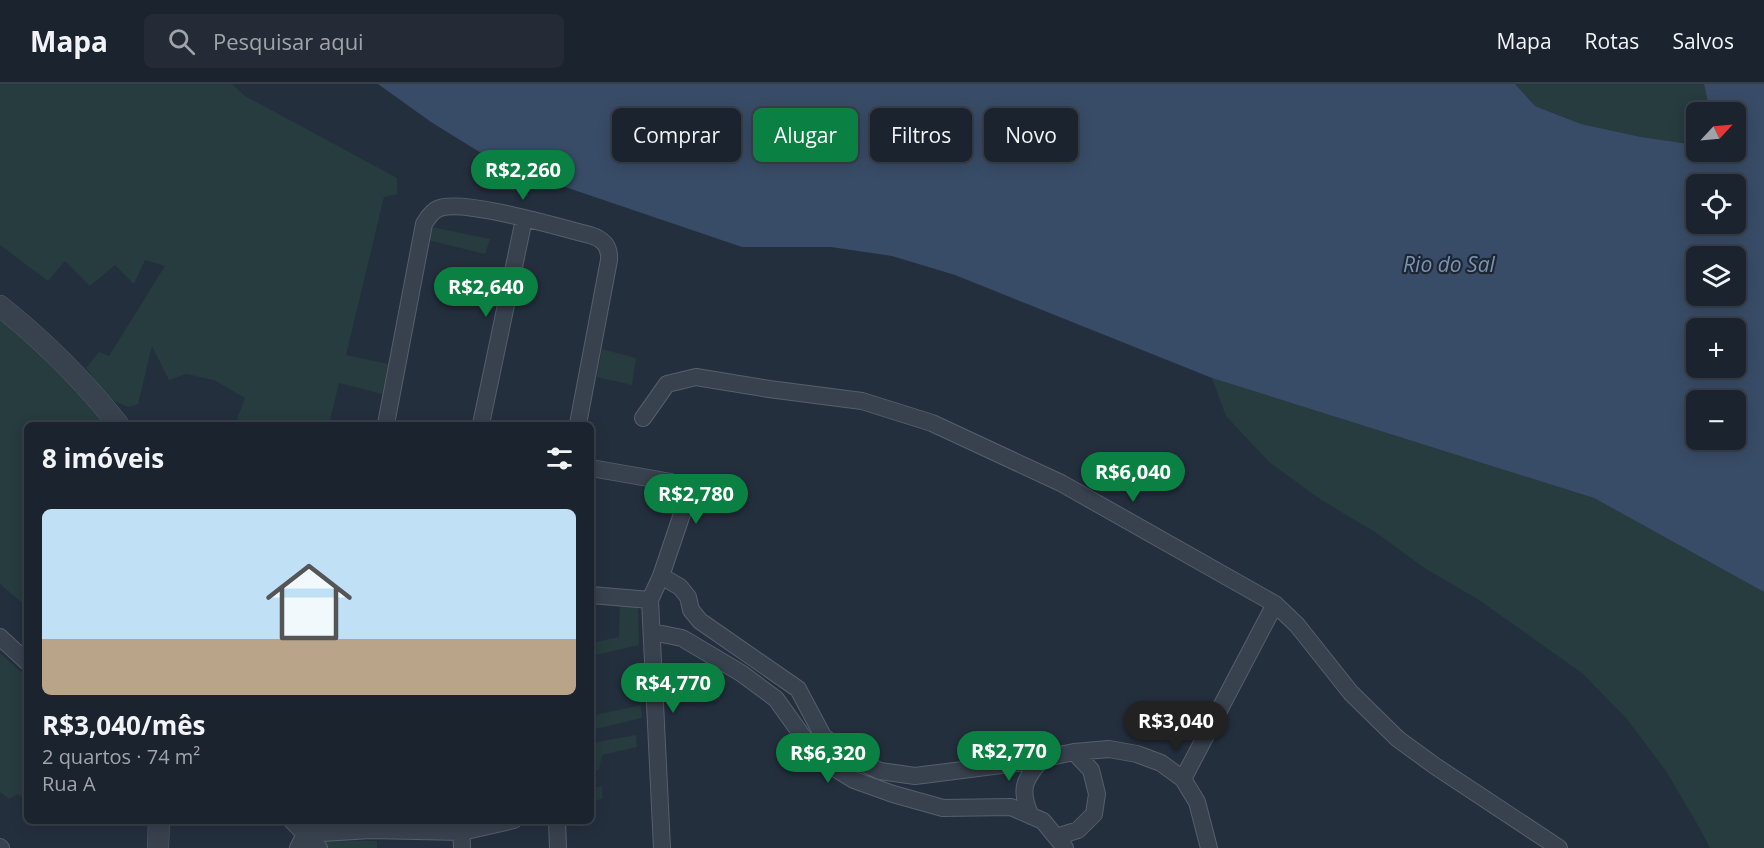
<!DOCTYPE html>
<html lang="pt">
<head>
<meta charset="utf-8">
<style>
  body { margin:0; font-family:"Open Sans",sans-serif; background:#242b36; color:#f1f3f6; height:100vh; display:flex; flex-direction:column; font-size:22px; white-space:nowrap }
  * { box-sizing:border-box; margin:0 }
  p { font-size:20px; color:#a0a4aa }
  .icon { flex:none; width:33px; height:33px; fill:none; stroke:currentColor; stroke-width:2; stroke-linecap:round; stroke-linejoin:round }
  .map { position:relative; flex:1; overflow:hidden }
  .drawer { position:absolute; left:24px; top:338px; width:570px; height:402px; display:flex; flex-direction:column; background:#1b232e; border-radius:9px; box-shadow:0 3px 15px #0003,0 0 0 2px #39404a }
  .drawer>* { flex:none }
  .banner { position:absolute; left:612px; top:24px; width:570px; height:54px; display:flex; gap:12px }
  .needle { width:39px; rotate:64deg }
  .tools { position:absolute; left:1686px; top:18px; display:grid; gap:12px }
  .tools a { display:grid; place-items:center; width:60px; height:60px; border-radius:9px; background:#1b232e; box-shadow:0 3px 15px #0003,0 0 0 2px #39404a; font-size:30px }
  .price { position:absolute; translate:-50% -51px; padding:0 14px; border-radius:21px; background:#0b8043; color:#fff; font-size:20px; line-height:39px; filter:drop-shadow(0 2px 3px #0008) }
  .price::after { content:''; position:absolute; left:50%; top:36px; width:18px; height:14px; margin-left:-9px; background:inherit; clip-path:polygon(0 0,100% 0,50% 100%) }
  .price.on { background:#222; color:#fff }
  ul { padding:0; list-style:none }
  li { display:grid; align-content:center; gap:12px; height:318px; padding:0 18px }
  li+li { border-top:2px solid #39404a }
  li span { display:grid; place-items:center; height:186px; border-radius:9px; color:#555 }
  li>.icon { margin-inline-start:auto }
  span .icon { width:108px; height:108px; fill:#fffc; stroke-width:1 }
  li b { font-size:26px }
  h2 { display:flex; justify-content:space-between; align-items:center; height:72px; padding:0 18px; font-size:26px }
  .chip { padding:0 21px; border-radius:9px; background:#1b232e; box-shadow:0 3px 15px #0003,0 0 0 2px #39404a; font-size:21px; line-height:54px }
  .chip.on { background:#0b8043; color:#fff }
  header { display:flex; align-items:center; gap:36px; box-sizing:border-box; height:84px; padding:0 30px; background:#1b232e; border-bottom:2px solid #39404a }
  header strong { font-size:28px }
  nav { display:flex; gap:33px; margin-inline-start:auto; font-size:21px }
  .search { width:420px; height:54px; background:#242b36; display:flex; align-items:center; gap:15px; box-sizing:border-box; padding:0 21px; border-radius:9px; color:#a0a4aa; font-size:22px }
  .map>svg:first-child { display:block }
</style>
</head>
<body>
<header>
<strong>Mapa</strong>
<div class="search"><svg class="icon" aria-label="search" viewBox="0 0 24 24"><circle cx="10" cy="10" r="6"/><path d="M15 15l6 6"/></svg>Pesquisar aqui</div>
<nav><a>Mapa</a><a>Rotas</a><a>Salvos</a></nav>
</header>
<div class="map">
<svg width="1764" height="764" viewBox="0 0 1764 764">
  <rect width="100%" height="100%" fill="#242f3e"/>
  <path fill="#263c3f" d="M0,0H232L245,12L397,94V110L384,113L346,271L388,280L382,310L339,299L329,340H240L237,335L245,314L214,296L186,290L169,296L152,262L138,320L128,323L108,314L86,284L99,268L109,272L165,182L145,176L134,200L115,181L90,202L65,177L48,197L0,161Z
    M1515,0H1704L1710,28H1696V61L1641,53L1581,40L1535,22Z
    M432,143L490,155L485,170L428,156Z
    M0,234L38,264L106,340H27V523L0,500Z
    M602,265L636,274L632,301L597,293Z
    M1212,294L1594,414L1764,508V764H1710L1699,743L1666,687L1627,635L1582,589L1479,516L1426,485L1375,448L1320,415L1269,378L1226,332Z
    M620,517L638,519L639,561L591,572V559L619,553Z
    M0,569L27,593V675L23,680L27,685V718L18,710L9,715L0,708Z
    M641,621L642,634L591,646V632Z
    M636,651L637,663L602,671L599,686L591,687V659Z
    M602,702V715L591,717V704Z
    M317,756L377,757V764H326Z"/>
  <path fill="#394c67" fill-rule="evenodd" d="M378,0H1515L1535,22L1581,40L1641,53L1696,61V68H1736V28H1710L1704,0H1764V508L1594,414L1212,294L955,191L892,172L831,163H742L524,89L486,72L431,38ZM1696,100H1736V140H1696ZM1696,172H1736V212H1696ZM1696,244H1736V284H1696ZM1696,316H1736V356H1696Z"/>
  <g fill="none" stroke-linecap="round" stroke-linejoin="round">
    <defs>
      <path id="minor" d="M643,334L667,300L696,293L769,305L862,317L932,339L1061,399L1275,520L1297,541L1351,609L1398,655L1435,682L1559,764
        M386,340L424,140C428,133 433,126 440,124C465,115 561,144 590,151C603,155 610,162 609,176L578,340
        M481,340L524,135
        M591,384L671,398L682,411L683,427L661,492L650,516L662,764
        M661,492L680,503L688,513L691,526L700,537L798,605L823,652L848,672L880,687L915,692L1026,678L1074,668L1109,665L1137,670L1161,679L1183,695L1197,718L1209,764
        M591,511L650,516
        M652,548L682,554L741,589L776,615L804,654L828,680L854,696L893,710L943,724L1011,723L1043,737L1065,764
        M0,553L27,578
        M1183,695L1275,520
        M1031,732C1018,705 1025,694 1043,674
        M291,736L319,764
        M557,736L558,764
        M461,737L462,764
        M1056,753L1078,746L1094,730L1097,710L1091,686L1074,668
        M0,763L1,764
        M298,764L305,750L371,746L462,748L514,736"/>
      <path id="tertiary" d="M0,222C44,257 83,296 118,340
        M158,764L159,736"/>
    </defs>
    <use href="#minor" stroke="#565f6c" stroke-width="18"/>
    <use href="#tertiary" stroke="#565f6c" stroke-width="22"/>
    <use href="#minor" stroke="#38414e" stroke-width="16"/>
    <use href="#tertiary" stroke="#38414e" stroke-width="21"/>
  </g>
  <g text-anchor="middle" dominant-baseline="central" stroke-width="4.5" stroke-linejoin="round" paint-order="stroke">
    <g font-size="21" font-style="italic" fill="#7c92b1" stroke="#1d2633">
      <text x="1449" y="180">Rio do Sal</text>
    </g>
  </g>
</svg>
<div class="tools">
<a><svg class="needle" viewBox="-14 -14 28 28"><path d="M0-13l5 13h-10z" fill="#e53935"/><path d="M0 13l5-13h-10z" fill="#a0a4aa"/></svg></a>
<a><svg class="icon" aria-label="locate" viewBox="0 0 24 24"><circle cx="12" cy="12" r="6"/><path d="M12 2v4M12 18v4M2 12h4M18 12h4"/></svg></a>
<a><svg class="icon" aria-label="layers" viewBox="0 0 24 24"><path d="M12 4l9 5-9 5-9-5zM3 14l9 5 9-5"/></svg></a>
<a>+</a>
<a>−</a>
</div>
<b class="price" style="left:523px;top:117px">R$2,260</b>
<b class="price" style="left:486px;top:234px">R$2,640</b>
<b class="price" style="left:1133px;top:419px">R$6,040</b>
<b class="price" style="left:696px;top:441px">R$2,780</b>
<b class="price" style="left:673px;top:630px">R$4,770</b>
<b class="price on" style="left:1176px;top:668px">R$3,040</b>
<b class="price" style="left:1009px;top:698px">R$2,770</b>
<b class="price" style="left:828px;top:700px">R$6,320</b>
<div class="banner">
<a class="chip">Comprar</a>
<a class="chip on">Alugar</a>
<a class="chip">Filtros</a>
<a class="chip">Novo</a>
</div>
<section class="drawer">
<h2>8 imóveis<svg class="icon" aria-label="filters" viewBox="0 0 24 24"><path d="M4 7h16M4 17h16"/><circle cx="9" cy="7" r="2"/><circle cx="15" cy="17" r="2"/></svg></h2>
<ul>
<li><span style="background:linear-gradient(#bfe0f5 70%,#b9a48a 0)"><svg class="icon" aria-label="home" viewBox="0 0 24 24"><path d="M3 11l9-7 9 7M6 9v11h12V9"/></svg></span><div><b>R$3,040/mês</b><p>2 quartos · 74 m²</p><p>Rua A</p></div></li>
</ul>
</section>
</div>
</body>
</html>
